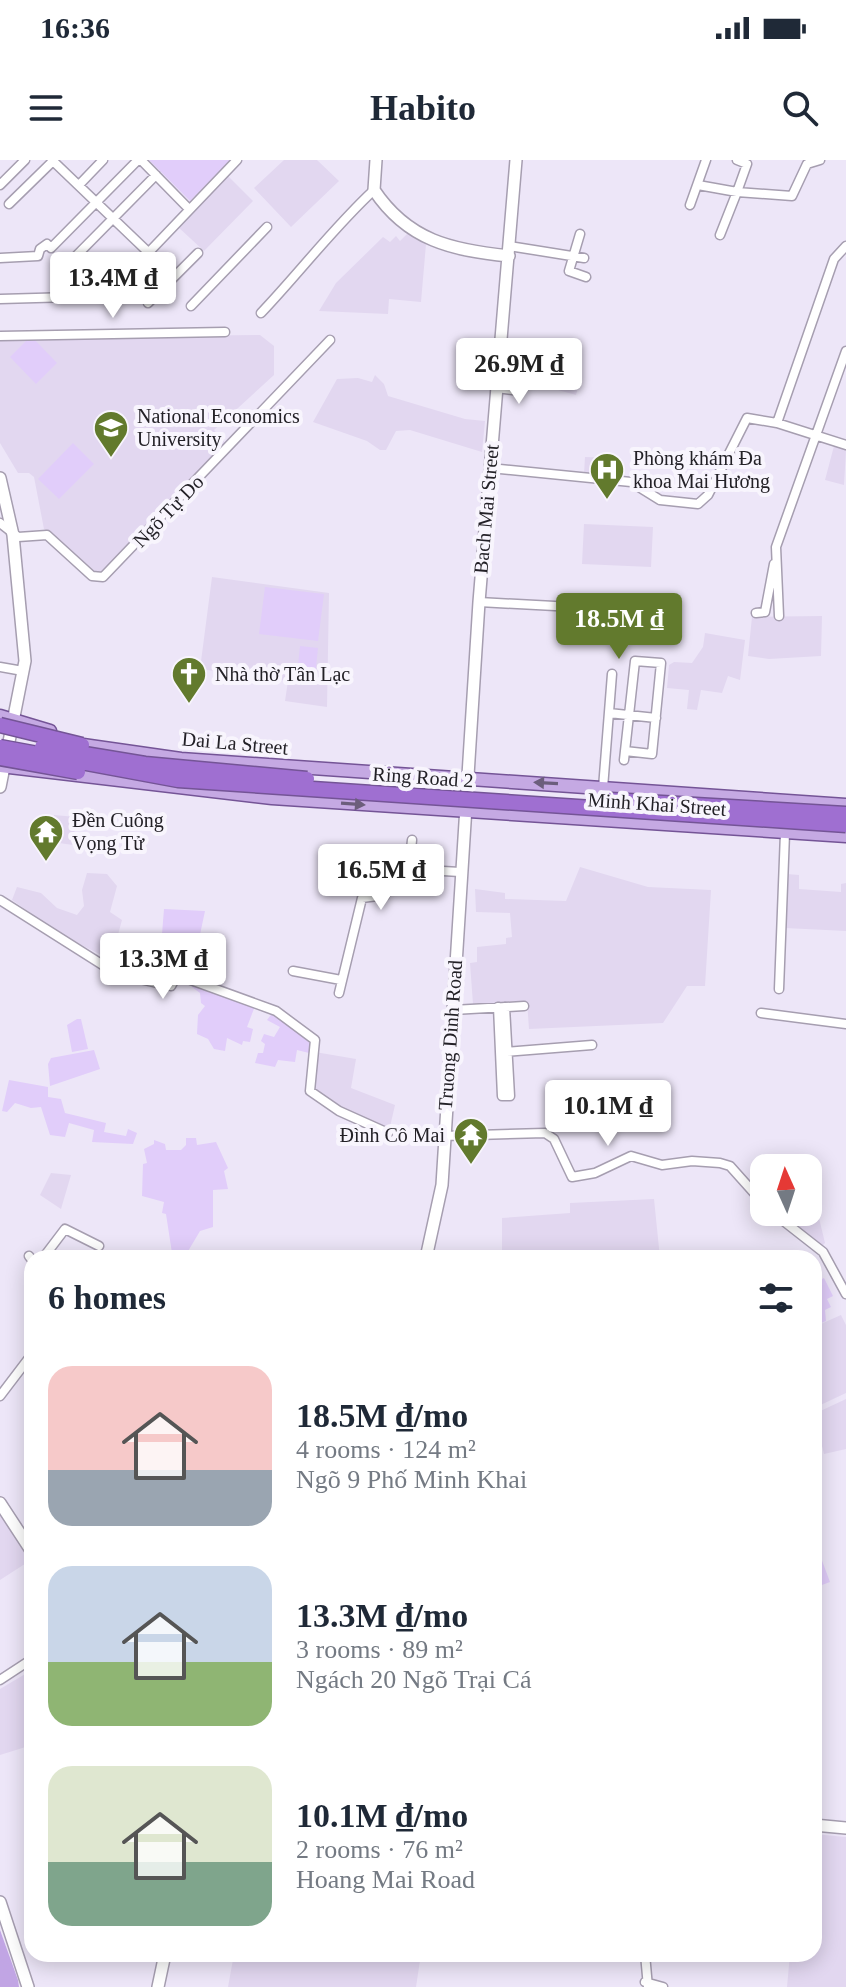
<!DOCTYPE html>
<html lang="en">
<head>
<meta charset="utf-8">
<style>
  body { margin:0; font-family:Georgia,serif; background:#f6f6f7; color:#1f2937; height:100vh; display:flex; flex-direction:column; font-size:30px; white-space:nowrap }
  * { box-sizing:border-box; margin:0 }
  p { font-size:26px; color:#747a83 }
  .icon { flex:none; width:44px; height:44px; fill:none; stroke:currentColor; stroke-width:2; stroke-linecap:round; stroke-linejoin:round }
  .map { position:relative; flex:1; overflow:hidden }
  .sheet { position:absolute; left:24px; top:1090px; width:798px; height:712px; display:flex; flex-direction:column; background:#fff; border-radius:24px; box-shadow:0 4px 20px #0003 }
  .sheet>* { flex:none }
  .needle { width:52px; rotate:357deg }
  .fabs { position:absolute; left:750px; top:994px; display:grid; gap:16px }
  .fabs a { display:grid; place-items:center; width:72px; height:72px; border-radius:16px; background:#fff; box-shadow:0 4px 20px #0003; font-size:40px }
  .price { position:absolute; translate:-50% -68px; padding:0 18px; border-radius:8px; background:#fff; color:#222; font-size:26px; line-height:52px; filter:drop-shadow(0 2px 4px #0008) }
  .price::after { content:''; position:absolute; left:50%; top:48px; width:24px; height:18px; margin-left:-12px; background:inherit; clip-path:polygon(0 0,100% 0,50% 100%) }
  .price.on { background:#627a2d; color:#fff }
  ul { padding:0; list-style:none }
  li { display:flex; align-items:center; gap:24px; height:200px; padding:0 24px }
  li span { display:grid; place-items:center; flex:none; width:224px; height:160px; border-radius:24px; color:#555 }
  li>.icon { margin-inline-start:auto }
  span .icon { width:96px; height:96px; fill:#fffc; stroke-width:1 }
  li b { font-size:34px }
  h2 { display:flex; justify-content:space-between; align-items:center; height:96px; padding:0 24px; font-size:34px }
  .status { display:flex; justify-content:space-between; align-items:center; height:56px; padding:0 40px; background:#fff; direction:ltr }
  .status svg { height:22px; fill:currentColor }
  header { display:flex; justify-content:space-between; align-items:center; height:104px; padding:0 24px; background:#fff; font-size:36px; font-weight:800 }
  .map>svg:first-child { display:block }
</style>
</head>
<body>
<div class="status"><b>16:36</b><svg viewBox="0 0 49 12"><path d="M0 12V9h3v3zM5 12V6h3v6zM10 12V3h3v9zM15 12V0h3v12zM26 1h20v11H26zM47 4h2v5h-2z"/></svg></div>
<header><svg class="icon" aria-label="menu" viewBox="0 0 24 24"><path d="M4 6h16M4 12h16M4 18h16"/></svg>Habito<svg class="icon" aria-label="search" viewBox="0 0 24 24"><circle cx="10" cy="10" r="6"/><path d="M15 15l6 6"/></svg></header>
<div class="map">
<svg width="846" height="1827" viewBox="0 0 846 1827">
  <rect width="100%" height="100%" fill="#ede6f8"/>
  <path fill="#e2d7f0" d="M284,0H317L339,21L291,67L254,28Z
    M228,16L253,41L204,91L177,66Z
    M411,70L426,84L421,142L389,139L388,154L319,151L336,123L383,77L390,82L396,76L400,81Z
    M260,175L274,186V215L214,270L227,285L103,411H94L44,369L34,317L29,313H18L0,283V178Z
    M533,208L580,221L576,235L529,222Z
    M375,215L384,224L388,236L465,259L485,261L482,292L410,270L396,271L386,290H380L367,281L313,262L337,219L358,218L372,222Z
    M834,286L846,290L844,325L825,320Z
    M585,297L613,298L612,316L584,314Z
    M584,364L653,367L651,407L582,404Z
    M212,417L329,433L327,547L285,541L288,521L200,509Z
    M822,456L821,496L769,499L748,496L752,457Z
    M705,473L745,480L740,520L728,516L722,533L701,530L697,550L687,549L689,530L667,528L669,505L674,502L692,503L703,487Z
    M54,655L76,657L73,685L52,682Z
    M580,707L648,727L711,730L705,826H687L663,863L529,869L527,841L473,844L470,803L477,802V787L506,784V778L512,777L510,753L476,752L475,729L505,733V739L566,741Z
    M87,713L107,714L117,726L110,752L122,760L111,800L62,775L12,740L17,727L41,733L57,748L77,755L84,746L82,730Z
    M787,714L799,715V729L841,732V724L846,723V771L785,768Z
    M315,892L356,899L351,928L395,945L389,971L339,949L312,931Z
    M51,1013L71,1015L61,1049L40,1035Z
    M654,1039L660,1098H502V1058L570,1053V1043Z
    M780,1052H805L807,1059L819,1058L825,1083L820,1088Z
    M841,1155L846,1165V1233L814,1248V1167Z
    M846,1239V1289L824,1294L814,1254Z
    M0,1352L31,1400L0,1420Z
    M32,1510V1585L0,1595V1529Z
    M814,1674L846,1677V1827H787L790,1794H814Z
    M234,1794H421L416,1827H228Z"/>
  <path fill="#e1cdfa" d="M149,0H230L190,41Z
    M31,176L57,203L36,224L10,197Z
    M73,283L94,304L59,339L38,319Z
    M265,427L324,434L318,481L259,474Z
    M300,486L318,488L315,517L297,515Z
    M164,749L205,751L198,784L162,774Z
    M194,822L255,846L247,867L253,869L250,882L243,881L242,885L227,878L225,891L214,889L208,879L197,874L198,855L205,846L201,843L200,833L192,827Z
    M273,852L310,877L309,893L297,890L295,902L278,900L275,907L255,903L258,893H263L265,884L261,881L264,874L274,877L280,867L267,860Z
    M77,859H81L88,889L72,892L67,865Z
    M94,890L100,909L50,926L48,904L51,898Z
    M9,920L48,927V937L61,939L65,953L106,963L104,972L126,976L128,969L137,973L133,984L92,982L94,970L69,963L65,977L50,975L41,947L31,948L15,943L7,952L2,951Z
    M186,978H196L197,985L216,982L228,1008L224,1011L228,1029L213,1030V1067L200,1071L184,1098L172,1093L166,1054L162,1053L164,1042L142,1036L143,1004L147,1003L144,989L154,984V980L165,984L166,990H181L186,985Z
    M824,1118L833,1136L827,1139L831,1147L825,1150L826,1161L814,1166V1123Z
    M814,1379L830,1422L814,1428Z"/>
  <path fill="#c1a5e4" d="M0,1770L18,1820L19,1827H0Z"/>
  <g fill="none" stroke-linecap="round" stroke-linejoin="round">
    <defs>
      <path id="street" d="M52,0L149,93
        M141,0L189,49
        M0,25L25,0
        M79,25L103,0
        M698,25L737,32L747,4L737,0
        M9,44L53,1
        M690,45L706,0
        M580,74L569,111L586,117
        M720,75L737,32L792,36L807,4L820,0
        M509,86L584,98
        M0,98L38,96L40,89L47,84L51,88L138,0
        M73,99L156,15
        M0,139L107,136L237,0
        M148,143L198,93
        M191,146L267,67
        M261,153C300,112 333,68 374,30
        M0,176L225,172
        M496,228L521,231L524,227
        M777,263L834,99L846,86
        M490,308L631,322L660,340L698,344L708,335L747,258L777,263L846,285
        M0,363L18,377L47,375L92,416L103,417L330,180
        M479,442L611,449
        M756,453L765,452L774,404
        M779,456L776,387L846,191
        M0,507L23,511
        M609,553L656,558
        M624,600L635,501L661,503L652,594L625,591
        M603,628L612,514
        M409,709L412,680
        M0,740L117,814L171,826L177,815L276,851L315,880L310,931L339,951L388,973
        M293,811L341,820
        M779,829L785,673
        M339,833L362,738L385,735L392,708L460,712
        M498,847L502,936H510L505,847
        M453,850L524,846
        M761,853L846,864
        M505,892L592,885
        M443,976L545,973L554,979L572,1017L595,1013L631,996L662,1005L692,1001L720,1003L730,1006L764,1044
        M772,1052L823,1092L846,1134
        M29,1096L32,1100
        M43,1098L65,1069L99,1086
        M0,1236L32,1194
        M0,1520L32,1499
        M645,1794L648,1827
        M645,1822L663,1827"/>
      <path id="secondary" d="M376,0L374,30C408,81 452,90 509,96
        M0,318L13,375L25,501L0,627
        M426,1098L442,1025L479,442L516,0
        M0,1343L32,1392
        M814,1665L846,1668
        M0,1742L28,1827
        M158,1827L165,1794"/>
      <path id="primary" d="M0,556L50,571
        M76,584L181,599L846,645
        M0,606L272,638L846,676"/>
    </defs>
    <use href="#street" stroke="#a69eb0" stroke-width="11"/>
    <use href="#secondary" stroke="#a69eb0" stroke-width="14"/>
    <use href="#primary" stroke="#745496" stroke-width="15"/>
    <use href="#street" stroke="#fff" stroke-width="8"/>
    <use href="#secondary" stroke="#fff" stroke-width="11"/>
    <use href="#primary" stroke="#c5a9e3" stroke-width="12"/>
    <defs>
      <path id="highway-bridge" d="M0,565L82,585
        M0,587L178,620L846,665
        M42,587L145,604L307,619
        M0,598L78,612
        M611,640L846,654"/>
    </defs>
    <use href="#highway-bridge" stroke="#745496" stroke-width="17" stroke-linecap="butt"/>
    <use href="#highway-bridge" stroke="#9f6fd1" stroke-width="14"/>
  </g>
  <defs><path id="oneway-solid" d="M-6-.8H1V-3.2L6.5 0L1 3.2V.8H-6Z" transform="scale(2)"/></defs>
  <g fill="#6c5e7c">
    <use href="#oneway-solid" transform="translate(546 623) rotate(-177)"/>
    <use href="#oneway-solid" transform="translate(353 644) rotate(4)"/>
  </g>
  <defs>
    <symbol id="university-pin" viewBox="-11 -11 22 30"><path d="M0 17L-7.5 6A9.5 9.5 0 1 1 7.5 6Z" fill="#627a2d" stroke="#f8f5fd"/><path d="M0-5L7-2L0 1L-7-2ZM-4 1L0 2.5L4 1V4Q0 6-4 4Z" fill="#fff"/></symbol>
    <symbol id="hospital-pin" viewBox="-11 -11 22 30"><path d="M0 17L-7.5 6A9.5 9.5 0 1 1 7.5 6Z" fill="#627a2d" stroke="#f8f5fd"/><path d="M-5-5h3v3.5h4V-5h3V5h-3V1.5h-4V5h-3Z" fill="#fff"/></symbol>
    <symbol id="church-pin" viewBox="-11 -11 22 30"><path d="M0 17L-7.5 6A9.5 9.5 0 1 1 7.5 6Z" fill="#627a2d" stroke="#f8f5fd"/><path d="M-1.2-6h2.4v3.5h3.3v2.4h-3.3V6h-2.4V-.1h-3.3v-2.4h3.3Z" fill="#fff"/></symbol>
    <symbol id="temple-pin" viewBox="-11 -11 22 30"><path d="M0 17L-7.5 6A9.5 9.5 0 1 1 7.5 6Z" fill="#627a2d" stroke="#f8f5fd"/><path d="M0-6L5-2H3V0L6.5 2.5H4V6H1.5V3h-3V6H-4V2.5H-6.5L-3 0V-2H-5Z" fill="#fff"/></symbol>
  </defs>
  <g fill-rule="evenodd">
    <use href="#university-pin" x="91" y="248" width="40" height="54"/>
    <use href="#hospital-pin" x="587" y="290" width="40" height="54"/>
    <use href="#church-pin" x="169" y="494" width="40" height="54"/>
    <use href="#temple-pin" x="26" y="652" width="40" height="54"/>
    <use href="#temple-pin" x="451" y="955" width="40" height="54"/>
  </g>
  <g text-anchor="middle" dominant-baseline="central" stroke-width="8" stroke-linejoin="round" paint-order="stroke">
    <g font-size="20" fill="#232127" stroke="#f8f5fd" text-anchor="start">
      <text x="137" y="256">National Economics<tspan x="137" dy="23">University</tspan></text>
      <text x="633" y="298">Phòng khám Đa<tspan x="633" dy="23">khoa Mai Hương</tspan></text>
      <text x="215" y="514">Nhà thờ Tân Lạc</text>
      <text x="72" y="660">Đền Cuông<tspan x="72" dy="23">Vọng Tử</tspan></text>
      <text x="445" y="975" text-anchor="end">Đình Cô Mai</text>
    </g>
    <g font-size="20" fill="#232127" stroke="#f8f5fd">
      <text transform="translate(486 349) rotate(-85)">Bach Mai Street</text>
      <text transform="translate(168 351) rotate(-46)">Ngõ Tự Do</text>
      <text transform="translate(235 583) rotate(5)">Dai La Street</text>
      <text transform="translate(423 617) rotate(4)">Ring Road 2</text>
      <text transform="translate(657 644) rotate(4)">Minh Khai Street</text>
      <text transform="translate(450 875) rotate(-86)">Truong Dinh Road</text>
    </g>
  </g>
</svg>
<div class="fabs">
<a><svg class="needle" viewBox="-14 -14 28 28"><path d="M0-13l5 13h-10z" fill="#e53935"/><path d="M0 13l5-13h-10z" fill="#747a83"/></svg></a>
</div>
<b class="price" style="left:113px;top:160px">13.4M ₫</b>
<b class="price" style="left:519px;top:246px">26.9M ₫</b>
<b class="price on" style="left:619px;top:501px">18.5M ₫</b>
<b class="price" style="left:381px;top:752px">16.5M ₫</b>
<b class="price" style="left:163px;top:841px">13.3M ₫</b>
<b class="price" style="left:608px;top:988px">10.1M ₫</b>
<section class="sheet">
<h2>6 homes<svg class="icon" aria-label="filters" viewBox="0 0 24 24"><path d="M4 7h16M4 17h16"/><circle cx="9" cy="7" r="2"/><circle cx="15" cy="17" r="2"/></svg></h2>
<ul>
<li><span style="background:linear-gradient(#f6c9c9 65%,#9aa5b1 0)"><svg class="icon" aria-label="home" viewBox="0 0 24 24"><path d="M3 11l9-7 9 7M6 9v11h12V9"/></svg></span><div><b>18.5M ₫/mo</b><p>4 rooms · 124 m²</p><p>Ngõ 9 Phố Minh Khai</p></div></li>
<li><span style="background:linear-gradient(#c9d6e8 60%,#8fb573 0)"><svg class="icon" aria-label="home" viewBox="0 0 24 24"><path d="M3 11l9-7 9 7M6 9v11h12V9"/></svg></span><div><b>13.3M ₫/mo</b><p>3 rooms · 89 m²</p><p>Ngách 20 Ngõ Trại Cá</p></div></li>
<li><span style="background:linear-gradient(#dfe7d0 60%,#7fa58c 0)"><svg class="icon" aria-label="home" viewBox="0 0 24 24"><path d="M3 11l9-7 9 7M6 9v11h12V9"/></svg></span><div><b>10.1M ₫/mo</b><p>2 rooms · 76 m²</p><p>Hoang Mai Road</p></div></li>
</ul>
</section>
</div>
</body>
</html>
